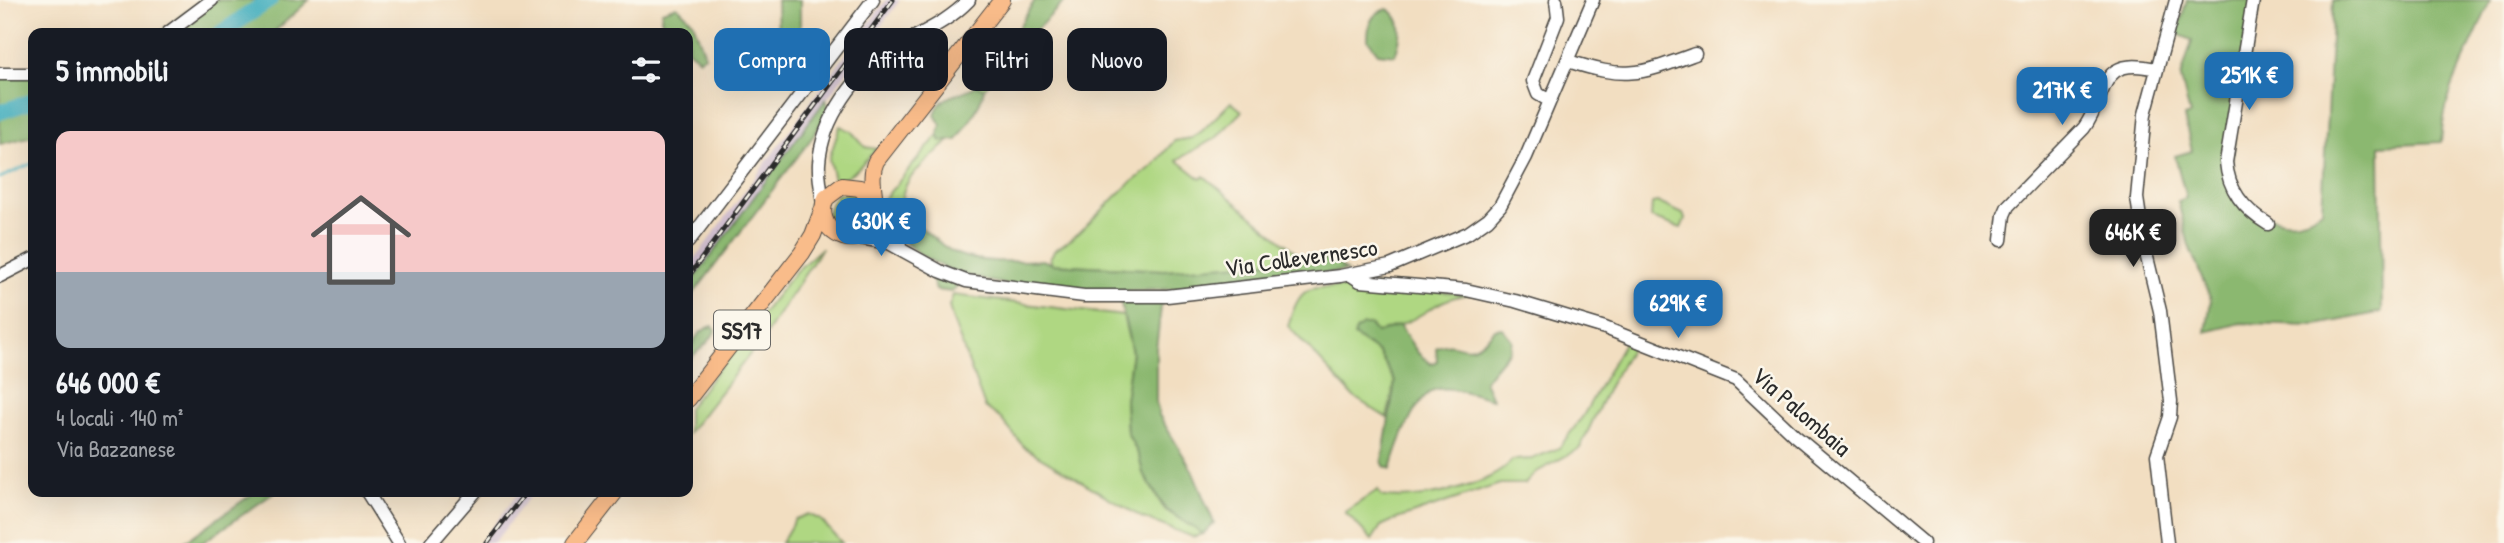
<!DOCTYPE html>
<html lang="it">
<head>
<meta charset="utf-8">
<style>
  body { margin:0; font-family:"Patrick Hand",sans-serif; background:#242831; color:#f1f3f6; height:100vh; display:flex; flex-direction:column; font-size:26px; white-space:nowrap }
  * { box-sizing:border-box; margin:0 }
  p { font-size:23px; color:#9ea1a6 }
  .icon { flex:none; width:38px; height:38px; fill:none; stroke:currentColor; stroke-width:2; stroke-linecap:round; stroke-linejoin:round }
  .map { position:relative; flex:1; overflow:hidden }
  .sheet { position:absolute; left:28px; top:28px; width:665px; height:469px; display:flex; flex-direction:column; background:#171b24; border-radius:14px; box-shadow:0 7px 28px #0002 }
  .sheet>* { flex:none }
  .hud { position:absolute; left:714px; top:28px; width:665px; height:63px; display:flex; gap:14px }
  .price { position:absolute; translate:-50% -60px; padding:0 16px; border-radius:14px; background:#1f6fb2; color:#fff; font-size:23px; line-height:46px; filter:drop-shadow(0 2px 4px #0008) }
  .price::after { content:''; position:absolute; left:50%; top:42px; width:21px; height:16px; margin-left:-10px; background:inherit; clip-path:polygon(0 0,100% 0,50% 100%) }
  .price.current { background:#222; color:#fff }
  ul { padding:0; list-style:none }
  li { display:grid; align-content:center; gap:14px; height:371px; padding:0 28px }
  li span { display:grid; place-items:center; height:217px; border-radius:14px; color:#555 }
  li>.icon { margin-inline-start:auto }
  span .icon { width:126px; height:126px; fill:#fffc; stroke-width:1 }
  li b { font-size:30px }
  h2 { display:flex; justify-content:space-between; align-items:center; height:84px; padding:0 28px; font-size:30px }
  .tag { padding:0 24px; border-radius:14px; background:#171b24; box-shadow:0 7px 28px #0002; font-size:24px; line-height:63px }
  .tag.current { background:#1f6fb2; color:#fff }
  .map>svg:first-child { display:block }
</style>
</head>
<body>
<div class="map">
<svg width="2504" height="543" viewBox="0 0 2504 543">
  <rect width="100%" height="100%" fill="#fbf7ec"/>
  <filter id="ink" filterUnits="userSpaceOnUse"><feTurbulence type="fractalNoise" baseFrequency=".0143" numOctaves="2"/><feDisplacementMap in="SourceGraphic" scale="14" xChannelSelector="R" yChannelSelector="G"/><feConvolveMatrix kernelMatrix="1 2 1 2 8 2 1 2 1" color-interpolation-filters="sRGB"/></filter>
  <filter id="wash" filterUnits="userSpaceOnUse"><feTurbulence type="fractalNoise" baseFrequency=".00686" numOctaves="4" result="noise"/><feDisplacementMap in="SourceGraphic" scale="28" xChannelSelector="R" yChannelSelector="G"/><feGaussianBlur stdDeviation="1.57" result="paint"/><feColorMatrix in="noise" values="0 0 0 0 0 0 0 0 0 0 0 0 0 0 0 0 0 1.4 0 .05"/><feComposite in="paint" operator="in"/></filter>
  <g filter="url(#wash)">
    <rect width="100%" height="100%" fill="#f2dec1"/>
    <path fill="#cfbdce" d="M886,0H900L688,287V268Z
      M519,492H533L494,543H480Z"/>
    <path fill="#afd782" stroke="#6d8156" stroke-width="2" d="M1015,30L1012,38L1018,48L984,89L977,85Z
      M1231,102L1242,111L1217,137L1177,160L1201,179L1204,176L1305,260L1164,270L1052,264L1050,258L1054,251L1079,233L1128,185L1152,167L1174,141L1192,138L1202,131Z
      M840,126L851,131L865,147L877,149L856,170L835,184L829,159Z
      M938,135L941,141L948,142C927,162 889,185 906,217L892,222V226L884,215L883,200Z
      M857,193L869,210C862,229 859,231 839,230L827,213L837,194Z
      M1657,202L1683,214L1685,219L1681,228L1651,218L1652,203Z
      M822,248L765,335L688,433V408L795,272Z
      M1358,285L1470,294C1437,298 1427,315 1400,325C1386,330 1378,331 1368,344L1379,353L1395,382L1387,418L1354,397L1288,326C1303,272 1316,294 1358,285Z
      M953,295L1123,316L1132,352L1125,400L1127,432L1139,456L1143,473L1164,509L1203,534L1193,537L1143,518L1024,447L1001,419L985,407L952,318L949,306Z
      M1626,339L1634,343L1609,386L1580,448L1535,473L1525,484H1500L1394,520L1381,526L1372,540L1345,512L1378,490L1381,496C1412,503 1493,487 1512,460L1532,459L1559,448L1583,416Z
      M808,514L821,520L842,543H781L795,519Z"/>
    <path fill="#8bb870" stroke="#5b724e" stroke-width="2" d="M201,0H309L273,33H159Z
      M777,0H800V71L792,73L784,61L775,56L778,38Z
      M1035,0H1066L1018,48L1012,38Z
      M2187,0H2261C2253,41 2228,132 2234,169C2237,190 2253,211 2272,218C2290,225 2308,221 2322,210L2333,0H2490C2471,54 2445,80 2441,142L2380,145L2382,312L2317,325L2241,323L2206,332L2211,300L2189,246L2178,201L2186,198L2175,156L2192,151L2184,117L2190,115L2181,78L2192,40L2177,34Z
      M677,6L693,22L705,55L699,59L688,50V33H672L661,19L662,11Z
      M1387,9C1406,19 1401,38 1395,55L1378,53L1368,40C1368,24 1371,13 1387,9Z
      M0,70H33V136L0,144Z
      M977,85L984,89C980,108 968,124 957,140L941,141L938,135L941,125L935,115C940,93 961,96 977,85Z
      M826,99L829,110L814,135L688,301V287Z
      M899,217C917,217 935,245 957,254C981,264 1017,261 1043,260L1052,264L1164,270L1317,258L1334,261L1346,271C1242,283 957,328 892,226V222Z
      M934,273L960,283L952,292L936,290L932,280Z
      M1120,299H1162L1156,349V402L1159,415L1192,470L1214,523L1203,534L1165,509L1143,473L1139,456L1127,432L1125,400L1132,352Z
      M1363,325H1370L1377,333L1399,325L1418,353L1431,364L1437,361L1436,348C1462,335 1464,366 1495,329L1502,328L1512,340L1510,350L1484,381L1492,399C1476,395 1453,386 1437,389C1416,393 1396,450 1391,469L1384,466L1382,461L1395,382L1379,353L1354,336L1356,330Z
      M713,326L715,330C712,342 696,351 688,361C688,347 698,329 713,326Z
      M255,492H275L202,543H183Z"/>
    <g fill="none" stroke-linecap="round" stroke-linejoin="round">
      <path stroke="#3fadbd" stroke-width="2.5" d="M0,178L33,163"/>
      <path stroke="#3fadbd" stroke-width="16" d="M221,33L270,0
        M0,112L33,101"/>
    </g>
  </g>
  <g filter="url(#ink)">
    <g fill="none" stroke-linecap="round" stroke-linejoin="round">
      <defs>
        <path id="minor" d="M2253,0L2226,162C2228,189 2244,210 2268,224
          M168,33L212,0
          M1568,61C1627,80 1638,75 1695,54
          M0,74H33
          M1550,101L1538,94L1533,81L1558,17L1556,0
          M823,206C822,192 818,177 819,163C822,119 856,72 893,49C920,33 947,23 969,0
          M875,209L880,222L900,245
          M855,237L889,243L940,271L966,281L1084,296H1167L1340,276L1390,266L1468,233L1488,219L1500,206L1526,157L1593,0
          M2001,240L2004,215L2008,206L2084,128C2109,93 2097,55 2156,69
          M688,242L873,0
          M1351,275L1360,281L1466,290L1515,301L1605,328L1736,380L1794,435L1923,543
          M0,276L33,259
          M367,492L399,543
          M431,543L475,492
          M2167,543L2157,455L2170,417L2171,401L2160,311L2144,245L2137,198L2145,114L2176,0"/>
        <path id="major" d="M874,204L860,188L842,186L826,198C812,228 853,255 871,225C882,206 866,182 876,161L1002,0
          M688,399L802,253L813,235L822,211
          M575,543L615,492"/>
      </defs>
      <use href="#minor" stroke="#494642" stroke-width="15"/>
      <use href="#major" stroke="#494642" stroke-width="18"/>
      <use href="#minor" stroke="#fff" stroke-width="12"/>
      <use href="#major" stroke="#f9bc8a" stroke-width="16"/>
      <defs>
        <path id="rail" d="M688,277L893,0
          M487,543L526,492"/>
      </defs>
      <use href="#rail" stroke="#2b2b2b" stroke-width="5"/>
      <use href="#rail" stroke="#fbf7ec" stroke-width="2.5" stroke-dasharray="8" stroke-linecap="butt"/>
    </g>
  </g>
  <g text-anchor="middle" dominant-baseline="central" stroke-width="5" stroke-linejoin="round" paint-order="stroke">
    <rect fill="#fbf7ec" stroke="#696865" stroke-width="2" x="714" y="310.5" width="56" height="39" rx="5"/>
    <g font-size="23" font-weight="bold" fill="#2b2b2b">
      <text x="742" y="330">SS17</text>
    </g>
    <g font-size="24" fill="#2b2b2b" stroke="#fbf7ec">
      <text transform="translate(1301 257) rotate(-8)">Via Collevernesco</text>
      <text transform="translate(1802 411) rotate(41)">Via Palombaia</text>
    </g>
  </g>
</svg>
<b class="price" style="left:2249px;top:112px">251K €</b>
<b class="price" style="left:2062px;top:127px">217K €</b>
<b class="price" style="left:881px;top:258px">630K €</b>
<b class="price current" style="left:2133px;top:269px">646K €</b>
<b class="price" style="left:1678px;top:340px">629K €</b>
<div class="hud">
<a class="tag current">Compra</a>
<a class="tag">Affitta</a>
<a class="tag">Filtri</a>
<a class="tag">Nuovo</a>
</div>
<section class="sheet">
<h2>5 immobili<svg class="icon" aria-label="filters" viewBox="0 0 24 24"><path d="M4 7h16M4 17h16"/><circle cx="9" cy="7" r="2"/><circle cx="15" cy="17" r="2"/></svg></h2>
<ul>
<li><span style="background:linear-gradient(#f6c9c9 65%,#9aa5b1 0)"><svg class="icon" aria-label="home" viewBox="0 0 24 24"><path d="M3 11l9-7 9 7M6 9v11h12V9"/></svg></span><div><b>646 000 €</b><p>4 locali · 140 m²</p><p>Via Bazzanese</p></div></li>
</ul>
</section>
</div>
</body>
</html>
